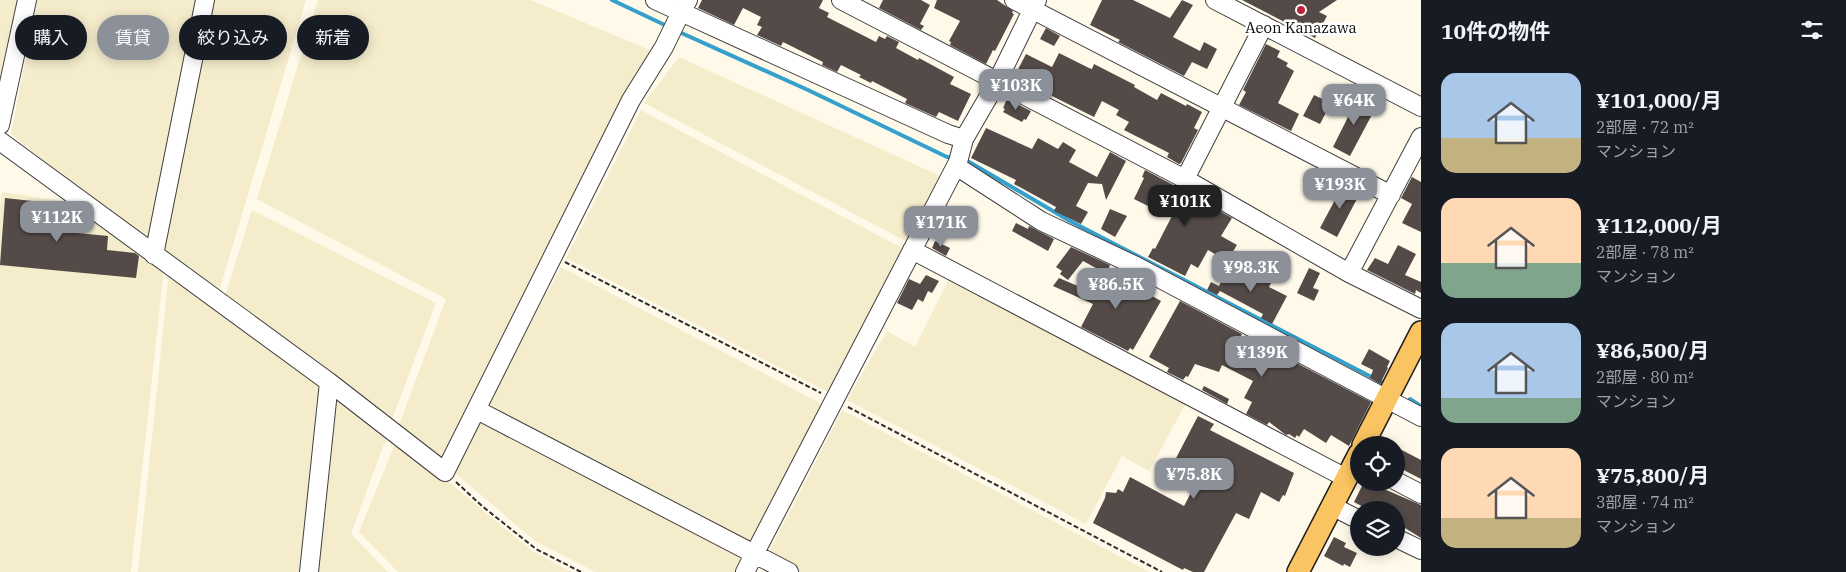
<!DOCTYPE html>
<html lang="ja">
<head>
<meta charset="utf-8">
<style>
  body { margin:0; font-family:"IBM Plex Serif","Noto Sans JP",serif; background:#242831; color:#f1f3f6; height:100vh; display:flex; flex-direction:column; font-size:19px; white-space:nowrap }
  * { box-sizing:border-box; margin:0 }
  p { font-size:16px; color:#9ea1a6 }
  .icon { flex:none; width:28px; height:28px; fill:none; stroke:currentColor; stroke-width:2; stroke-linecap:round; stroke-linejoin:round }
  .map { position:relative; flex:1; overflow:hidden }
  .side { display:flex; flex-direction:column; background:#171b24; width:425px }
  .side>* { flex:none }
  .top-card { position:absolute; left:15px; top:15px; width:475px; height:45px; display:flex; gap:10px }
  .controls { position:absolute; left:1350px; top:436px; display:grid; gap:10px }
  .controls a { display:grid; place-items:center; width:55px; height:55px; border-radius:50%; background:#171b24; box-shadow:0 2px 12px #0003; font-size:25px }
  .price { position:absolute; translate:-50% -42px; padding:0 11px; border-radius:10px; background:#8c9099; color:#fff; font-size:16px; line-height:32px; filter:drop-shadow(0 1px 2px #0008) }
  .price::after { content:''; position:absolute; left:50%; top:30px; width:15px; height:11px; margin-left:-8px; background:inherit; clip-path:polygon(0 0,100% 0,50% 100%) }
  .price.on { background:#222; color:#fff }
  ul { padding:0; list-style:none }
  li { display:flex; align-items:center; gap:15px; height:125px; padding:0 20px }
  li span { display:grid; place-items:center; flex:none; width:140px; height:100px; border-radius:15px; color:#555 }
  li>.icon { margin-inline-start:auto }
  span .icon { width:60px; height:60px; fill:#fffc; stroke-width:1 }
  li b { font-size:21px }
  h2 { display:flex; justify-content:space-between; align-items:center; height:60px; padding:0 20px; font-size:21px }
  .tag { padding:0 18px; border-radius:22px; background:#171b24; box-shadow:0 2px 12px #0003; font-size:18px; line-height:45px }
  .tag.on { background:#8c9099; color:#fff }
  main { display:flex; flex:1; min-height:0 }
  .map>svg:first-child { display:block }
</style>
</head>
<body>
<main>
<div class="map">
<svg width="1421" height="572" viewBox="0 0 1421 572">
  <rect width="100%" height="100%" fill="#fff9ea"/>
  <path fill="#f4eccb" d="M0,0H24L0,121Z
    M37,0H200L150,246L11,134Z
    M213,0H306L218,295L159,252Z
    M318,0H531L654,52L445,462L399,425L446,299L257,199Z
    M679,57L947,179L913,245L644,103Z
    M641,110L908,251L834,395L566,258Z
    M2,192L74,203L164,268L131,572H0V207Z
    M252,210L436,303L391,422L224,299Z
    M561,267L826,406L752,548L485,410Z
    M169,272L324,385L303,572H138Z
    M949,279L1186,403L1149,471L1122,456L1086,524L847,400L887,331L915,347Z
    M337,393L388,433L351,534L388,572H318Z
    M842,410L1149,572H797L767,556Z
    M480,418L750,557L742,572H595L535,541L453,471Z
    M397,439L532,551L572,572H398L359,532Z"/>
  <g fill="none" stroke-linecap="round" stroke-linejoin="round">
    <path stroke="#36a0cd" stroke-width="4" d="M612,0L669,27
      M677,31L808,90L947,157L954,158
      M964,159L1070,221L1383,383
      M1410,399L1421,406"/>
  </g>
  <path fill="#544b48" d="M702,0H823L819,8L829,13L827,17L876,42L879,36L885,39L887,36L899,42L896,48L918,60L919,58L954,77L950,84L971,94L958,121L939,112L936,117L905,103L907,99L872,81L871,83L859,77L861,75L841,65L837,72L822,65L823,62L783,42L781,46L757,35L762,27L757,25L761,17L743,8L734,25L698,8Z
    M883,0H921L930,5L920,24L924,26L921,30L879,8Z
    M937,0H997L1013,11L1012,13L1014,14L995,51L993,50L986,64L950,45L951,42L949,41L960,21L934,8Z
    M1102,0H1133L1170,18L1182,0L1193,5L1173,37L1200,51L1204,42L1217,49L1207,69L1192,62L1184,76L1118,42L1120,40L1090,25Z
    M1242,0H1337L1319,12L1327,16L1315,38Z
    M1046,28L1060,36L1054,46L1040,39Z
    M1266,44L1280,51L1277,57L1288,63L1286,66L1294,71L1278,103L1299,114L1291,131L1239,105L1246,92L1243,90Z
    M1059,53L1089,68L1092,69L1094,64L1135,85L1134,87L1157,100L1161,93L1186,106L1187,104L1202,112L1194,128L1198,130L1181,163L1179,164L1167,157L1169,153L1124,130L1129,122L1116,115L1119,110L1102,101L1094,117L1014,77L1026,54L1052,67Z
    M1314,95L1331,103L1320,124L1303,116Z
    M1358,97L1376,107L1350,156L1333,147Z
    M1007,99L1031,111L1026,120L1024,119L1022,122L1003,112L1005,109L1003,108Z
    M986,128L1032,149L1038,138L1058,149L1063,142L1076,150L1069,162L1097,177L1110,152L1126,161L1106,200L1102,184L1088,183L1076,206L1088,212L1081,224L1054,211L1056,207L1014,184L1016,180L971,158Z
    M1145,170L1179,188L1178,191L1185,195L1183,198L1207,208L1209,205L1232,218L1221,236L1237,245L1227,261L1208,250L1198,268L1191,264L1185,276L1148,257L1153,248L1155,249L1174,212L1152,202L1150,207L1134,199L1144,178L1142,177Z
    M1412,177L1421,182V232L1402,223L1412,204L1401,198Z
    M1344,183L1361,191L1337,237L1320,228Z
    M5,198L69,205L67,232L108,236L107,250L135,253L139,256L136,278L0,265Z
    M1110,209L1127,216L1115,237L1101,229Z
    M1016,223L1028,229L1029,226L1054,239L1048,251L1012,231Z
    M935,241L950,248L946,256L932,248Z
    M1398,245L1416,254L1405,275L1421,282V293L1416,290L1415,294L1367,270L1375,258L1388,264Z
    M1071,247L1110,265L1109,268L1111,269L1107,274L1083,261L1068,280L1060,274L1062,271L1056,267Z
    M1230,265L1261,282L1263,279L1271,283L1269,287L1287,296L1272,324L1261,318L1263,314L1220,291L1217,295L1207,290L1211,282L1219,286Z
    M1309,268L1320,273L1313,288L1319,290L1314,301L1297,293Z
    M1113,269L1126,276L1124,280L1161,301L1133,350L1130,348L1128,351L1081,327L1093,304L1053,286L1059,278L1099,295Z
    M926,275L939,281L932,293L928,291L923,302L918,299L912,310L897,303L909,279L920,284Z
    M1180,301L1242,334L1238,341L1267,356L1270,349L1371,402L1349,446L1331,435L1326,443L1304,429L1299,437L1297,435L1295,438L1289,434L1286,435L1269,422L1267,425L1246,414L1252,402L1244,398L1253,381L1222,365L1219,372L1195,364L1188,377L1186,376L1183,380L1167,372L1169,368L1149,357Z
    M1369,349L1390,361L1387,367L1388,368L1380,384L1370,378L1373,370L1361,364Z
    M1204,386L1229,399L1227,404L1202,390Z
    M1198,416L1214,424L1210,430L1294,473L1285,496L1283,495L1279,502L1261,492L1249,519L1236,513L1204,572H1193L1184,568L1183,570L1093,523L1105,498L1106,492L1116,493L1118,489L1123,492L1130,477L1184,506L1194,487L1159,469L1165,458L1174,462Z
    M1396,447L1421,460V479L1396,466Z
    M1364,482H1379L1377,486L1421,505V538L1405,528L1404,530L1396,528V510H1388L1382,507L1380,510H1369L1354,502Z
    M1334,537L1346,543L1344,547L1357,553L1350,567L1344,564L1343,566L1324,556Z"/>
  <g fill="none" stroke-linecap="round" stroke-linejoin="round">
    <defs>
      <path id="minor" d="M655,0L681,12L688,0
        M841,0L1185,179L1349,273L1421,309
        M1014,0L1391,195
        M1215,0L1421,107
        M0,125L27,0
        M0,141L329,382L445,472L631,100L664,47L681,12L948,134L964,139
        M956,166L1041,221L1136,266L1421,417
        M1185,179L1264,25
        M912,250L1346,478
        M154,255L205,0
        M1349,273L1421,137
        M477,410L789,572
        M1396,481L1421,494
        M1332,506L1359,520
        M1396,538L1421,550
        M309,572L329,382
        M745,572L958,162L964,139L997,82L1037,0"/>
      <path id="major" d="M1363,445L1421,332
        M1298,572L1359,454"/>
    </defs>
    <use href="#minor" stroke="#3f3f3f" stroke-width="20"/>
    <use href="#major" stroke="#1d1d1d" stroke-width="24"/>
    <path stroke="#2e2e2e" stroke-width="2" stroke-dasharray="5 2.5" stroke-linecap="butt" d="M565,262L821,393
      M848,407L1162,572
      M456,482L482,506L536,549L581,572"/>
    <use href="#minor" stroke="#fff" stroke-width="18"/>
    <use href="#major" stroke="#f9c461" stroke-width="21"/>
  </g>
  <circle fill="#bb243b" stroke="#fff" stroke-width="2" cx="1301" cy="10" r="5"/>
  <g text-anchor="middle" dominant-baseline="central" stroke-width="5" stroke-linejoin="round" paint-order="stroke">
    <g font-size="15" fill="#0c0c0c" stroke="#fff">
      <text x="1301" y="27">Aeon Kanazawa</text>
    </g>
  </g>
</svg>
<div class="controls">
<a><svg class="icon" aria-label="locate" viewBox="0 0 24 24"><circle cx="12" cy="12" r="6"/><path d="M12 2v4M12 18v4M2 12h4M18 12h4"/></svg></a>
<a><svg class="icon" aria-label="layers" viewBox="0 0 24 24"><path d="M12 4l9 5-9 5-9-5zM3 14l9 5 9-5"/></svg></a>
</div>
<b class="price" style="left:1016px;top:111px">¥103K</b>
<b class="price" style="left:1354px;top:126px">¥64K</b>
<b class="price" style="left:1340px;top:210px">¥193K</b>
<b class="price on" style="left:1185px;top:227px">¥101K</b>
<b class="price" style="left:57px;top:243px">¥112K</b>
<b class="price" style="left:941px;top:248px">¥171K</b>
<b class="price" style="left:1251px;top:293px">¥98.3K</b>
<b class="price" style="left:1116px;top:310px">¥86.5K</b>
<b class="price" style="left:1262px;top:378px">¥139K</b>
<b class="price" style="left:1194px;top:500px">¥75.8K</b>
<div class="top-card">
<a class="tag">購入</a>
<a class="tag on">賃貸</a>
<a class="tag">絞り込み</a>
<a class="tag">新着</a>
</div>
</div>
<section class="side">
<h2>10件の物件<svg class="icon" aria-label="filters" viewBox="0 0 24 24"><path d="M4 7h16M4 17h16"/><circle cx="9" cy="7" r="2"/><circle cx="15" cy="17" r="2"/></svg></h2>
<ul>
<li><span style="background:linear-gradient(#a9c7e8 65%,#c2b280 0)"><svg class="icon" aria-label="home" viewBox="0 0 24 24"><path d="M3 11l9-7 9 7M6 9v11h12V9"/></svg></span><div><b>¥101,000/月</b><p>2部屋 · 72 m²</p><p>マンション</p></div></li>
<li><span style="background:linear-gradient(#ffd9b3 65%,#7fa58c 0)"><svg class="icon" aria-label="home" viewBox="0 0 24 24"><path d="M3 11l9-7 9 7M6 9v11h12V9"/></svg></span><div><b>¥112,000/月</b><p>2部屋 · 78 m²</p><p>マンション</p></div></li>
<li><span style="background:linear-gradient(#a9c7e8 75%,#7fa58c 0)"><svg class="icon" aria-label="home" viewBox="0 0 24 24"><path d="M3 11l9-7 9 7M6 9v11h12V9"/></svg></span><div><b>¥86,500/月</b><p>2部屋 · 80 m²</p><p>マンション</p></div></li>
<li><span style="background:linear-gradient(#ffd9b3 70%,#c2b280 0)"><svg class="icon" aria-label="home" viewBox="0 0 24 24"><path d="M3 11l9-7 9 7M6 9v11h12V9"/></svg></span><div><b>¥75,800/月</b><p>3部屋 · 74 m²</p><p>マンション</p></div></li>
</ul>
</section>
</main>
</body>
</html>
